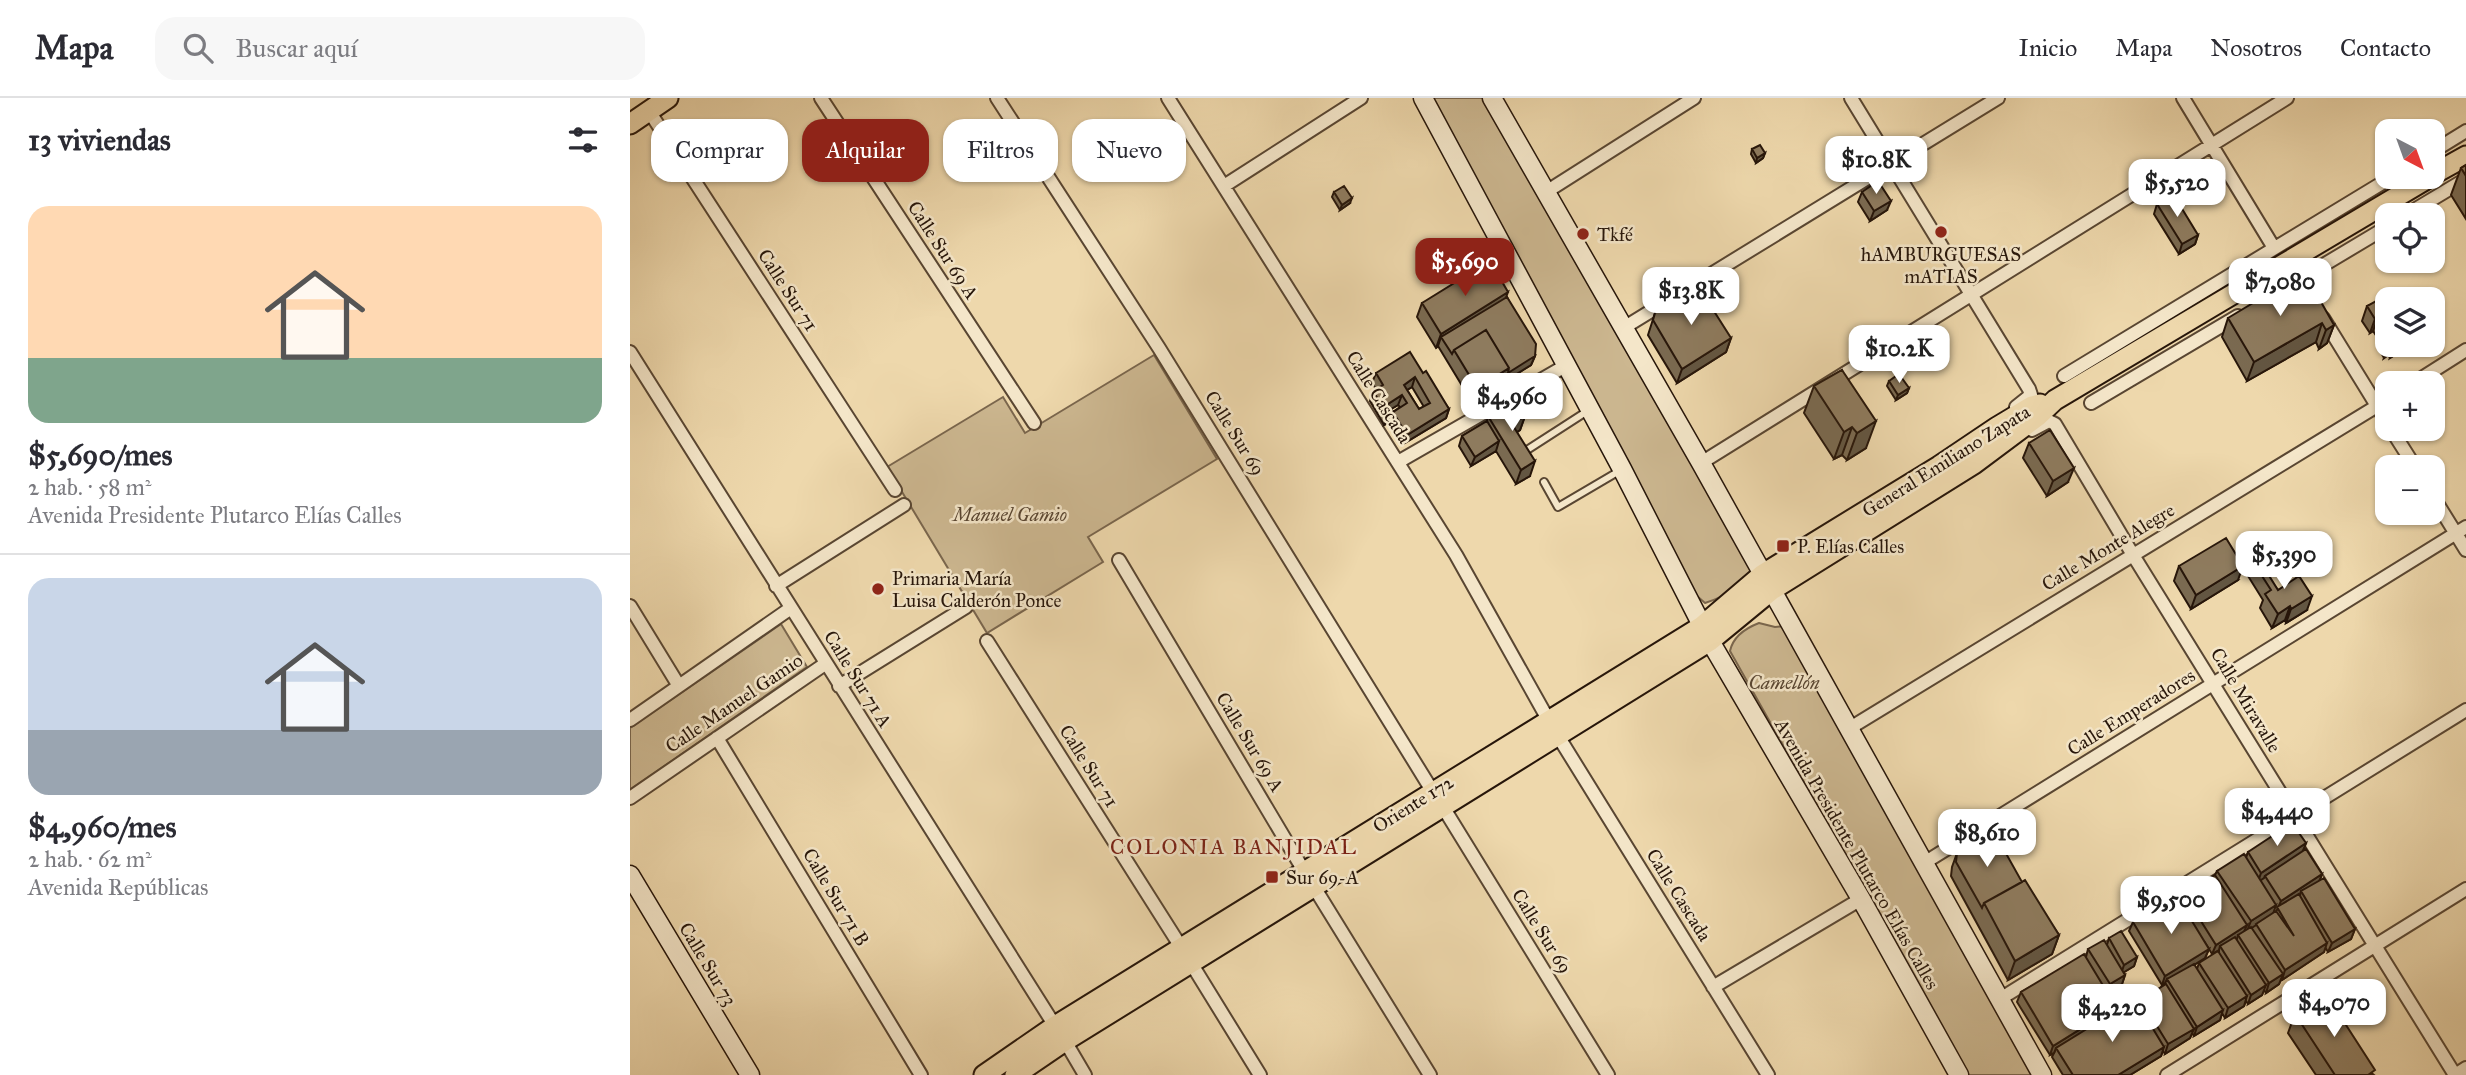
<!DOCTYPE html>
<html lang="es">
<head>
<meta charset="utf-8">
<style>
  body { margin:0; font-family:"IM FELL Great Primer",serif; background:#f7f7f7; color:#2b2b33; height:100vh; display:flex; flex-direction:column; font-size:26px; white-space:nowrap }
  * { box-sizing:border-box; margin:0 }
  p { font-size:23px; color:#7c7c81 }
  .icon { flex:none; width:38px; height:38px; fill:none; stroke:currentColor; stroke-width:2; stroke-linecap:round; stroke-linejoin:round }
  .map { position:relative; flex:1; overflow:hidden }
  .side { display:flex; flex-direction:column; background:#fff; width:630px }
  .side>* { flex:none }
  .top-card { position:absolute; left:21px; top:21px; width:665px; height:63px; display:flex; gap:14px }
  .needle { width:46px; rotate:139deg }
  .controls { position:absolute; left:1745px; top:21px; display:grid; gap:14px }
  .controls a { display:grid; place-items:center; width:70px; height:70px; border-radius:14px; background:#fff; box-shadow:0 2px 5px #0004; font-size:35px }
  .price { position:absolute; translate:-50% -60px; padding:0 16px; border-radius:14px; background:#fff; color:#222; font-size:23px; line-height:46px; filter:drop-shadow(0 2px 4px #0008) }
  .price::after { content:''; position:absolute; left:50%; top:42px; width:21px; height:16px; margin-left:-10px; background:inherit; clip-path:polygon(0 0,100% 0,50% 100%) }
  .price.selected { background:#8f2418; color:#fff }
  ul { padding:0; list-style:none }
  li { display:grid; align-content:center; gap:14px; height:371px; padding:0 28px }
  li+li { border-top:2px solid #e1e1e2 }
  li span { display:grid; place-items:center; height:217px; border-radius:21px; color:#555 }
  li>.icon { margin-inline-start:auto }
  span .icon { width:126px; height:126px; fill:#fffc; stroke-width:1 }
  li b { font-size:30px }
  h2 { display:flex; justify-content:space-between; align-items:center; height:84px; padding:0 28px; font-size:30px }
  .tag { padding:0 24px; border-radius:21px; background:#fff; box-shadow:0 2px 5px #0004; font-size:24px; line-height:63px }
  .tag.selected { background:#8f2418; color:#fff }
  header { display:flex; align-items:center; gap:42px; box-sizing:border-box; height:98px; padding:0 35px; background:#fff; border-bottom:2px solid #e1e1e2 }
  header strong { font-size:33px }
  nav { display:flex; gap:38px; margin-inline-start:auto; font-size:24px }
  .search { width:490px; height:63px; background:#f7f7f7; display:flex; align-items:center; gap:18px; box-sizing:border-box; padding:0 24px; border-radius:21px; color:#7c7c81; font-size:26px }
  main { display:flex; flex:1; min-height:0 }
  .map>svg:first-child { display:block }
</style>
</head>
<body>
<header>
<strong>Mapa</strong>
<div class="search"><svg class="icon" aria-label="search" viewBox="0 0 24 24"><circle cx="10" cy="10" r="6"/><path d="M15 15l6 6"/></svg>Buscar aquí</div>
<nav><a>Inicio</a><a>Mapa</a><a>Nosotros</a><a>Contacto</a></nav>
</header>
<main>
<section class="side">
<h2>13 viviendas<svg class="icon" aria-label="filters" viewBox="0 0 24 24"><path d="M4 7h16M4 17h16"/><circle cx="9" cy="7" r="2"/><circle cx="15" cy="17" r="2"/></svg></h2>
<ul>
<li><span style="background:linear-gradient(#ffd9b3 70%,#7fa58c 0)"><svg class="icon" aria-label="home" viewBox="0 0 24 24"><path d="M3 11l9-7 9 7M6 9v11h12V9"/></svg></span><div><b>$5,690/mes</b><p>2 hab. · 58 m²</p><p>Avenida Presidente Plutarco Elías Calles</p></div></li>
<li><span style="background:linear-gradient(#c9d6e8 70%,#9aa5b1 0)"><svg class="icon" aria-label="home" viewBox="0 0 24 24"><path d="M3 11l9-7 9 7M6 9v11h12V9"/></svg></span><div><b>$4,960/mes</b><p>2 hab. · 62 m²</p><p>Avenida Repúblicas</p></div></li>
</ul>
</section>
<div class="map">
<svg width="1836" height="977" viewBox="0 0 1836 977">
  <rect width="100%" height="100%" fill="#eed8ac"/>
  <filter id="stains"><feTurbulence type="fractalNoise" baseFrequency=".00286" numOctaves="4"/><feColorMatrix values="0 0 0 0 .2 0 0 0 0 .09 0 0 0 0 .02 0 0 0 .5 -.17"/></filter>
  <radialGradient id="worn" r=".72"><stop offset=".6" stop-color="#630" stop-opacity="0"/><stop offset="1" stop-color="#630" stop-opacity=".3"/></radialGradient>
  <path fill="#ccb790" stroke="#7a664d" stroke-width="2" d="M797,0H857L1124,466C1119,486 1094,499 1075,505L1067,498Z
    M524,257L587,361L458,439L473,464L357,535L257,369L373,299L395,335Z
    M1129,525L1145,529L1154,528L1406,977H1339L1100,553C1103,539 1116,530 1129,525Z
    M151,526L177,569L0,692V630Z"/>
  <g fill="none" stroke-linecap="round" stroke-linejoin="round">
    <defs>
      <path id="lane" d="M897,352L959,312
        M914,384L928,409L991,372"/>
      <path id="street" d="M191,0L404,325
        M367,0L529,250L803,694
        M538,0L826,457L919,623
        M1221,0L1399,291L1401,297L1386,309
        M1553,0L1644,150
        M19,13L265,392
        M1802,54L1836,33
        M594,88L731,0
        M916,94L1064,0
        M1776,117L1836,81
        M1660,187L1757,129
        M1693,220L1757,324
        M995,229L1368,0
        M0,254L425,928
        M1434,278L1762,79
        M1784,285L1836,252
        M1461,305L1608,218
        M1761,331L1785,369
        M1402,332L1419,323L1425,326L1503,457L1825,977L1836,970
        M768,364L937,267
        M1071,365L1657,0
        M1802,397L1836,452
        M489,462L674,773
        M146,488L274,407
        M0,508L49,588
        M357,543L551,849
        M209,588L336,509
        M0,622L161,510
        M1220,630L1757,302
        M928,638L1138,977
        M87,640L291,977
        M0,700L195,566
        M813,709L978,977
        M1294,765L1836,429
        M684,789L800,977
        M561,865L630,977
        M1083,889L1231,801
        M1370,901L1836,612
        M435,943L455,977
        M1537,977L1836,791"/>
      <path id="secondary" d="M793,0L992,371L1080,543L1231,801L1329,977
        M862,0L1071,365L1412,977
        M0,777L120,977"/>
      <path id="primary" d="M0,26L38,0
        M1802,77L1836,58
        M354,977L425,928L1072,528L1133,476L1309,368L1367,329L1402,308L1410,306
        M385,977L435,943L1080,543L1142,492L1344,366L1407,319L1425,302L1800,79"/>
    </defs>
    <use href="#lane" stroke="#594632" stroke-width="10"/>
    <use href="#street" stroke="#594632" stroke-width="16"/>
    <use href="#secondary" stroke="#27160a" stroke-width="21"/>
    <use href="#primary" stroke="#27160a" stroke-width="23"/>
    <use href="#lane" stroke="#f4e6c9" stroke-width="6"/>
    <use href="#street" stroke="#f4e6c9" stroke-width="12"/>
    <use href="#secondary" stroke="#f4e6c9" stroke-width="18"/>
    <use href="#primary" stroke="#eed8ac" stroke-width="19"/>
  </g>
  <path fill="#7a6a51" stroke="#27160a" stroke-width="2" fill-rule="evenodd" d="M1122,51L1135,55L1133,60L1126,65L1121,56Z
    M1836,67V121L1821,97L1831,70Z
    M704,94L720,105L710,112L702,99Z
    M1232,94L1257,112L1240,123L1228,104Z
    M1527,106L1568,137L1565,146L1549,156L1524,116Z
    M877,199L905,258L901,267L842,304L808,248L806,250L787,219L792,205Z
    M1757,201V247H1775L1774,251L1760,260L1758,257L1754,260L1747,247L1749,242L1743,233L1740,235L1732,223L1737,208Z
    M1025,215L1101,240L1096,254L1047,285L1018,237Z
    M1598,220L1704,227L1697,245L1689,251L1686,244L1617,283L1592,239Z
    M1212,272L1236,350L1217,362L1212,357L1204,361L1174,315L1184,288Z
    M746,275H793L819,311L816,320L773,346L760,324L754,327L740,303L743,293L746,291L742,285ZM782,289L794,309L789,311L777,292ZM768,307L770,309L763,314L761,311Z
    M1259,283L1279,290L1277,295L1266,302L1257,288Z
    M858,318H895L890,332L887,334L900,378L886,386L866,353L841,368L829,348L832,338L857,323Z
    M1399,345L1438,384L1417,398L1393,360Z
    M1623,464L1648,492L1677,512L1656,525L1655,522L1642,530L1630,510L1633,502L1618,478Z
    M1549,468L1608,482L1561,511L1544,483Z
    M1676,745L1673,754L1692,776L1690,782L1725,831L1721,841L1698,854L1695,849L1694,854L1652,882L1651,881L1649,886L1636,895L1634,892L1632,897L1618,906L1616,903L1614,908L1595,920L1592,915L1590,922L1564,938L1562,935L1560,940L1535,956L1533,953L1531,958L1500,977H1433L1422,959L1424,955L1420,957L1387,904L1391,894L1456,859L1458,851L1477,847L1479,840L1507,859L1504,868L1494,874L1495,877L1492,886L1478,895L1486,909L1485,913L1509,907L1511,902L1535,887V885L1532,887L1499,833L1503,824L1551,805L1554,796L1585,777L1587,773L1616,760L1618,754ZM1574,843L1582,856L1589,852V854L1569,865L1567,871L1564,867L1575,860L1579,851Z
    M1327,755L1392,784L1429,837L1422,856L1378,882L1321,778L1322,769Z
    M1665,916L1744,977H1686L1658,935Z"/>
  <path fill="#635642" stroke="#27160a" stroke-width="2" d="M1135,55L1133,60L1126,65L1127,60Z
    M722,100L720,105L710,112L712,107Z
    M1261,103L1257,112L1240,123L1244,113Z
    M1568,137L1565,146L1549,156L1552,146Z
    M878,194L873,208L811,239L808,248L806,250L811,236Z
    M1748,219L1743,233L1740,235L1745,221Z
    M1692,225L1686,244L1617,283L1624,264Z
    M1704,227L1697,245L1689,251L1696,232Z
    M1101,240L1096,254L1047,285L1052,271Z
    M1759,247H1762L1758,257L1754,260Z
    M1765,247H1775L1774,251L1760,260Z
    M905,258L901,267L842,304L847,290L879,270Z
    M785,279L782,289L770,296L774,287Z
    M1279,290L1277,295L1266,302L1268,297Z
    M772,297L768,307L756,314L758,306Z
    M819,311L816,320L773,346L777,337Z
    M763,314L760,324L754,327L758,317Z
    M895,318L890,332L877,340L882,326Z
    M1246,323L1236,350L1217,362L1227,335Z
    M1222,329L1212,357L1204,361L1214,334Z
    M869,343L866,353L841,368L845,359Z
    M905,363L900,378L886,386L891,372Z
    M1444,370L1438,384L1417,398L1423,383Z
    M1613,468L1608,482L1561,511L1566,497Z
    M1682,498L1677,512L1656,525L1661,511Z
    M1660,508L1655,522L1642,530L1648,516Z
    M1676,745L1672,755L1635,778L1634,780L1628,784L1631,775Z
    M1692,776L1688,786L1671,793L1670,798L1647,812L1651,803Z
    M1646,807L1643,816L1617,833L1621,823Z
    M1617,827L1613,836L1608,837L1607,841L1590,848L1589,852L1582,856L1586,847Z
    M1725,831L1721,841L1698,854L1702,845Z
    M1429,837L1422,856L1378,882L1385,863Z
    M1697,845L1694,854L1652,882L1655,872Z
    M1579,851L1575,860L1538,883L1537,881L1535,885L1532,887L1535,878Z
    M1507,859L1504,868L1491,876L1494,867Z
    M1653,876L1649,886L1636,895L1639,885Z
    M1495,877L1492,886L1476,895L1480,886Z
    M1636,887L1632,897L1618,906L1621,897Z
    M1617,898L1614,908L1595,920L1598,910Z
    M1486,909L1483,919L1426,950L1424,955L1420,957L1423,948Z
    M1593,912L1590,922L1564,938L1567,929Z
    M1564,931L1560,940L1535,956L1538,946Z
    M1534,949L1531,958L1500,977H1488Z"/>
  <path fill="#8e7b5e" stroke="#27160a" stroke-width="2" fill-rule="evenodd" d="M1130,47L1135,55L1127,60L1122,51Z
    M1836,67V78L1831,70Z
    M1248,83L1261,103L1244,113L1232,94Z
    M714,88L722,100L712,107L704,94Z
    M1543,96L1568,137L1552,146L1527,106Z
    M860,163L878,194L811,236L792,205Z
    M1666,179L1678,181L1704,227L1696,232L1692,225L1624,264L1598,220Z
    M1068,188L1101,240L1052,271L1023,222L1025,215Z
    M1759,196L1763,201H1757V241L1752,232L1755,230L1748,219L1745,221L1737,208Z
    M877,199L906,246L905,258L878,275L879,270L856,232L824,252L822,256L811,239Z
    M856,232L879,270L847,290L824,252Z
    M780,254L793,275L796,273L819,311L777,337L763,314L758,317L743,293L753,287L746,275ZM785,279L800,305L789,311L774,287ZM772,297L777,305L763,314L758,306Z
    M1212,272L1246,323L1227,335L1222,329L1214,334L1184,288Z
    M1269,276L1279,290L1268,297L1259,283Z
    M885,302L895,318L882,326L905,363L891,372L858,318Z
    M857,323L869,343L845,359L832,338Z
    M1420,332L1444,370L1423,383L1399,345Z
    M1596,440L1613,468L1566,497L1549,468Z
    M1628,460L1648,492L1669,478L1682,498L1661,511L1660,508L1648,516L1635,496L1641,492L1623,464Z
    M1662,725L1676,745L1631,775L1618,754Z
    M1364,734L1392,784L1354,805L1352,810L1326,764L1327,755Z
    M1676,751L1692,776L1651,803L1635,778Z
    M1614,756L1646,807L1621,823L1587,773Z
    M1585,777L1617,827L1586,847L1554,796Z
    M1694,780L1725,831L1702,845L1671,793Z
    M1395,782L1429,837L1385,863L1354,805Z
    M1669,796L1697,845L1655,872L1626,826L1646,813L1664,838L1647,809Z
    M1546,797L1579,851L1535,878L1503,824Z
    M1621,829L1653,876L1639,885L1608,837Z
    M1491,833L1507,859L1494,867L1479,840Z
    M1605,839L1636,887L1621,897L1590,848Z
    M1474,842L1495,877L1480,886L1458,851Z
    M1588,853L1617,898L1598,910L1569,865Z
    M1454,856L1486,909L1423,948L1391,894Z
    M1564,866L1593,912L1567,929L1537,881Z
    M1536,886L1564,931L1538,946L1511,902Z
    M1696,896L1745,972L1738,977H1705L1665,916Z
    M1505,901L1534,949L1488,977H1443L1426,950Z"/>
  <g fill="#8f2418" stroke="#f4e6c9" stroke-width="2.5">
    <circle cx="1311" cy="134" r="7"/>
    <circle cx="953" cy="136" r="7"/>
    <rect x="1146" y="441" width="14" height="14" rx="3.5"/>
    <circle cx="248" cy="491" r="7"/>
    <rect x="635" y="772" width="14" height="14" rx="3.5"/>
  </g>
  <g text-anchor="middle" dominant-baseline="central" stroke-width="5" stroke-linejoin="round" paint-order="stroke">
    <g font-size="19" fill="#27160a" stroke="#f4e6c9" text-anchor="start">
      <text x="967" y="136">Tkfé</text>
      <text x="1311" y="156" text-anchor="middle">hAMBURGUESAS<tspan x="1311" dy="22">mATIAS</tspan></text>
      <text x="1167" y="448">P. Elías Calles</text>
      <text x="262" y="480">Primaria María<tspan x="262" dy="22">Luisa Calderón Ponce</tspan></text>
      <text x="656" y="779">Sur 69-A</text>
    </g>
    <g font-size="19" fill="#27160a" stroke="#f4e6c9">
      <text transform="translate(313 152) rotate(57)">Calle Sur 69 A</text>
      <text transform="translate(158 192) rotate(57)">Calle Sur 71</text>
      <text transform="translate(749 299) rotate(58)">Calle Cascada</text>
      <text transform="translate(605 335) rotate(58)">Calle Sur 69</text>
      <text transform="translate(1316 363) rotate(-32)">General Emiliano Zapata</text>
      <text transform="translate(1478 449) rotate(-31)">Calle Monte Alegre</text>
      <text transform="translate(228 581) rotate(58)">Calle Sur 71 A</text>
      <text transform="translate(1616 602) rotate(59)">Calle Miravalle</text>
      <text transform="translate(104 605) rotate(-34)">Calle Manuel Gamio</text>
      <text transform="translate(1501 614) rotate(-32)">Calle Emperadores</text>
      <text transform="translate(620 644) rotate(59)">Calle Sur 69 A</text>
      <text transform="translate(459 668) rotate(58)">Calle Sur 71</text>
      <text transform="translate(783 706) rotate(-32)">Oriente 172</text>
      <text transform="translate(1227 756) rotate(60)">Avenida Presidente Plutarco Elías Calles</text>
      <text transform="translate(1049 797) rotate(58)">Calle Cascada</text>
      <text transform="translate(206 799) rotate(59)">Calle Sur 71 B</text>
      <text transform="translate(912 833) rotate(58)">Calle Sur 69</text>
      <text transform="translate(78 866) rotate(59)">Calle Sur 73</text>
    </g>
    <g font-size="19" font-style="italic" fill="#594632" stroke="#f4e6c9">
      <text x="380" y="416">Manuel Gamio</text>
      <text x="1154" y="584">Camellón</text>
    </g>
    <g font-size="21" letter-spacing="2" fill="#7a1f14" stroke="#f4e6c9">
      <text x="604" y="749">COLONIA BANJIDAL</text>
    </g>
  </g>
  <rect width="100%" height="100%" filter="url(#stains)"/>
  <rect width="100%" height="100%" fill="url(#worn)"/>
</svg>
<div class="controls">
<a><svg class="needle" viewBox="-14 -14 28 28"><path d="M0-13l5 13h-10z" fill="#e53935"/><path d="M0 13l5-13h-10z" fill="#7c7c81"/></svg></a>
<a><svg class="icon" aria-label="locate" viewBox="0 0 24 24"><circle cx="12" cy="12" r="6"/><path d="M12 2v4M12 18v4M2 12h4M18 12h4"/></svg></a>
<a><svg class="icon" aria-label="layers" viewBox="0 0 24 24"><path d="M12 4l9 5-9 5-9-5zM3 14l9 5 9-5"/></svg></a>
<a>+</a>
<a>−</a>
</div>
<b class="price" style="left:1246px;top:98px">$10.8K</b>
<b class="price" style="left:1547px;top:121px">$5,520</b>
<b class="price selected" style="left:835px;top:200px">$5,690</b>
<b class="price" style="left:1650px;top:220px">$7,080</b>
<b class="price" style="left:1061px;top:229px">$13.8K</b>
<b class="price" style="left:1269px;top:287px">$10.2K</b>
<b class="price" style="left:882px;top:335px">$4,960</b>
<b class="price" style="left:1654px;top:493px">$5,390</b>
<b class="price" style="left:1647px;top:750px">$4,440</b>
<b class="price" style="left:1357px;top:771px">$8,610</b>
<b class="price" style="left:1541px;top:838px">$9,500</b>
<b class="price" style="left:1704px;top:941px">$4,070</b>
<b class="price" style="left:1482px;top:946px">$4,220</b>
<div class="top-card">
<a class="tag">Comprar</a>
<a class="tag selected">Alquilar</a>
<a class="tag">Filtros</a>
<a class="tag">Nuevo</a>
</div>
</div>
</main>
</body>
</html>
